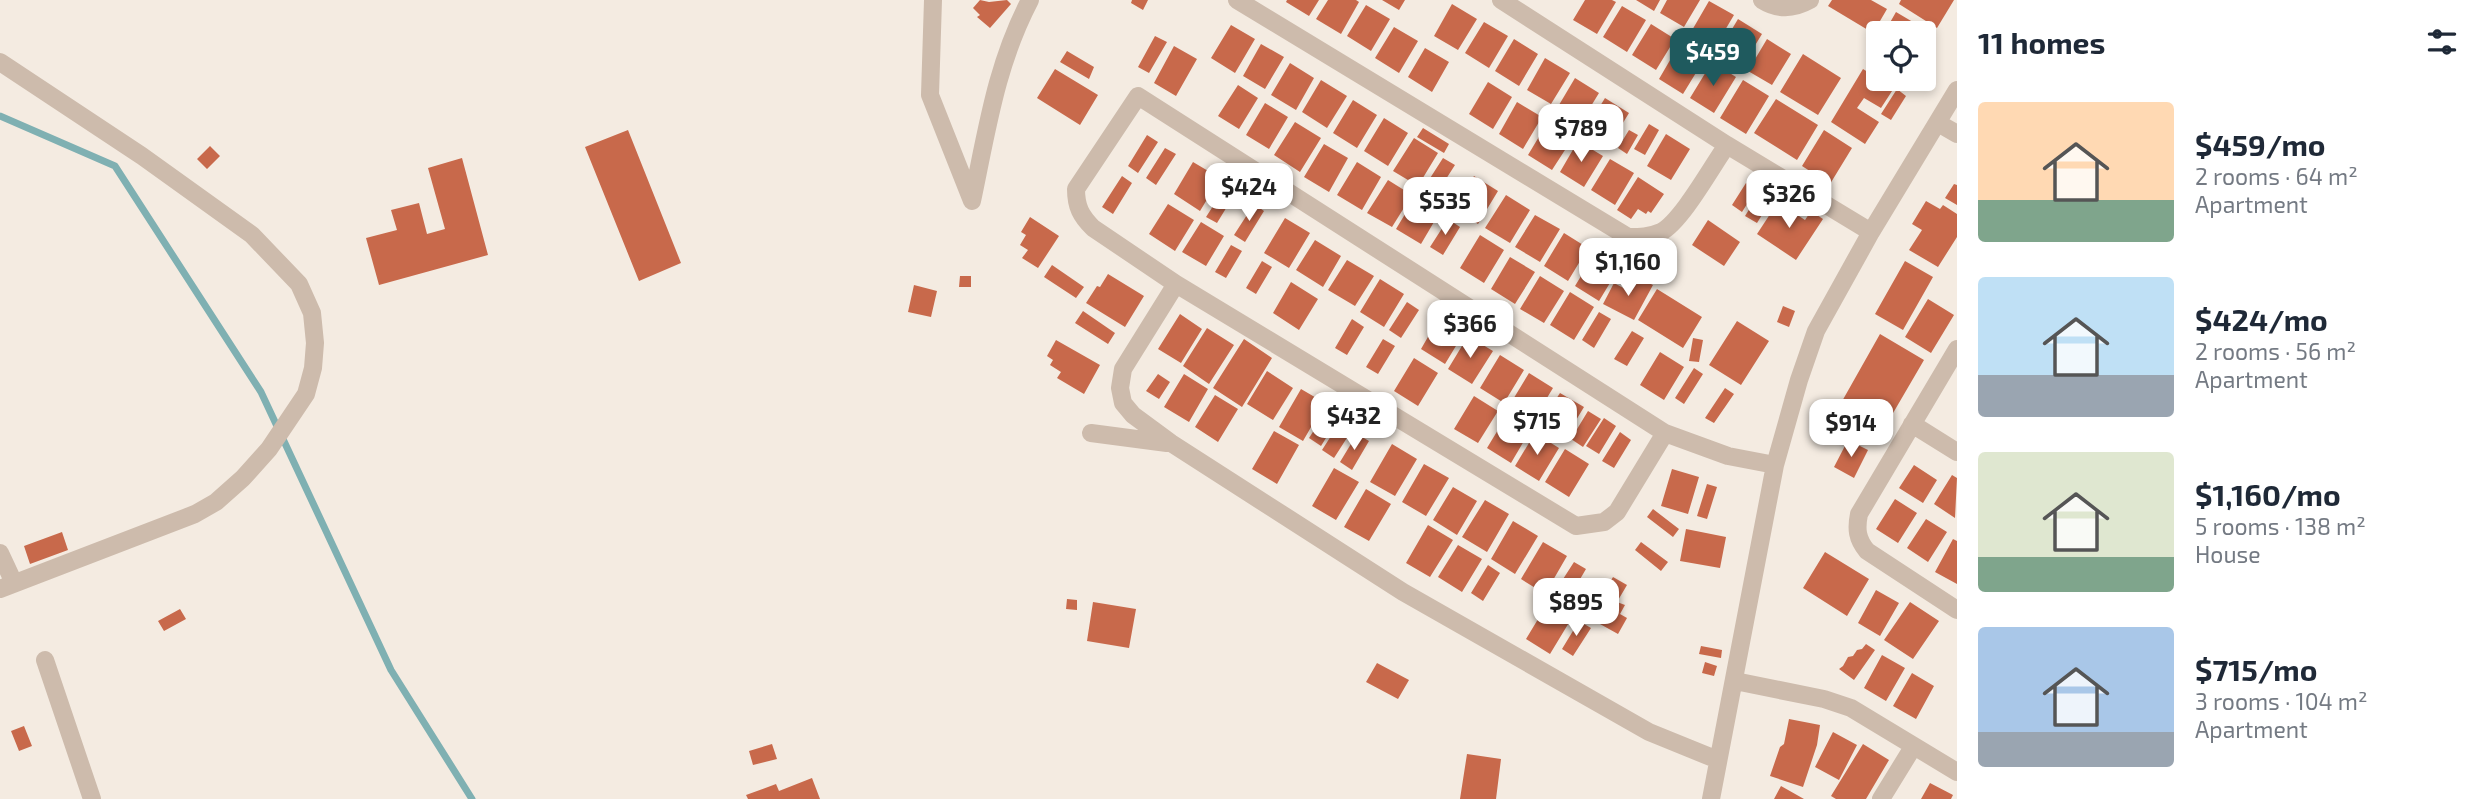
<!DOCTYPE html>
<html lang="en">
<head>
<meta charset="utf-8">
<style>
  body { margin:0; font-family:"Exo 2",sans-serif; background:#f2f2f3; color:#1f2937; height:100vh; display:flex; flex-direction:column; font-size:26px; white-space:nowrap }
  * { box-sizing:border-box; margin:0 }
  p { font-size:23px; color:#747a83 }
  .icon { flex:none; width:38px; height:38px; fill:none; stroke:currentColor; stroke-width:2; stroke-linecap:round; stroke-linejoin:round }
  .map { position:relative; flex:1; overflow:hidden }
  .details { display:flex; flex-direction:column; background:#fff; width:525px }
  .details>* { flex:none }
  .fabs { position:absolute; left:1866px; top:21px; display:grid; gap:14px }
  .fabs a { display:grid; place-items:center; width:70px; height:70px; border-radius:7px; background:#fff; box-shadow:0 4px 10px #0003; font-size:35px }
  .price { position:absolute; translate:-50% -60px; padding:0 16px; border-radius:14px; background:#fff; color:#222; font-size:23px; line-height:46px; filter:drop-shadow(0 2px 4px #0008) }
  .price::after { content:''; position:absolute; left:50%; top:42px; width:21px; height:16px; margin-left:-10px; background:inherit; clip-path:polygon(0 0,100% 0,50% 100%) }
  .price.selected { background:#1f5a5e; color:#fff }
  ul { padding:0; list-style:none }
  li { display:flex; align-items:center; gap:21px; height:175px; padding:0 21px }
  li span { display:grid; place-items:center; flex:none; width:196px; height:140px; border-radius:7px; color:#555 }
  li>.icon { margin-inline-start:auto }
  span .icon { width:84px; height:84px; fill:#fffc; stroke-width:1 }
  li b { font-size:30px }
  h2 { display:flex; justify-content:space-between; align-items:center; height:84px; padding:0 21px; font-size:30px }
  main { display:flex; flex:1; min-height:0 }
  .map>svg:first-child { display:block }
</style>
</head>
<body>
<main>
<div class="map">
<svg width="1957" height="799" viewBox="0 0 1957 799">
  <rect width="100%" height="100%" fill="#f4ebe1"/>
  <g fill="none" stroke-linecap="round" stroke-linejoin="round">
    <path stroke="#7fb0b2" stroke-width="7" d="M0,116L115,166L261,392L391,670L472,799"/>
  </g>
  <path fill="#c8694b" d="M980,0L989,2L1007,0L1011,4L990,28L977,17L980,15L973,8Z
    M1132,0H1148L1143,10L1131,3Z
    M1287,0H1319L1309,16L1286,2Z
    M1328,0H1356L1359,2L1341,34L1316,19Z
    M1382,0H1405L1399,10Z
    M1585,0H1612L1616,2L1597,34L1573,20Z
    M1636,0H1660L1654,11Z
    M1667,0H1700L1684,27L1660,13Z
    M1832,0H1871L1887,9L1873,33L1828,6Z
    M1901,0H1954L1937,28L1899,4Z
    M1709,1L1734,15L1715,47L1691,32Z
    M1452,4L1477,19L1458,50L1434,36Z
    M1366,5L1390,19L1371,51L1347,36Z
    M1622,6L1646,20L1627,52L1603,37Z
    M1896,12L1928,31L1923,39V33H1884Z
    M1738,19L1762,34L1743,65L1719,51Z
    M1484,22L1508,36L1489,68L1465,53Z
    M1651,24L1675,39L1656,70L1632,55Z
    M1231,25L1255,39L1235,73L1211,58Z
    M1394,27L1418,41L1399,73L1375,58Z
    M1155,36L1167,42L1149,73L1138,67Z
    M1514,39L1538,54L1519,86L1495,71Z
    M1767,39L1791,54L1772,85L1748,71Z
    M1680,43L1705,58L1683,94L1659,79Z
    M1878,43V68L1867,61Z
    M1261,44L1284,57L1265,89L1243,76Z
    M1174,46L1197,59L1176,96L1154,83Z
    M1425,48L1449,62L1432,92L1408,77Z
    M1067,51L1094,67L1089,79L1060,62Z
    M1803,54L1841,78L1818,115L1780,92Z
    M1545,58L1570,73L1551,104L1527,90Z
    M1712,62L1736,77L1714,113L1690,98Z
    M1290,63L1314,78L1296,110L1271,95Z
    M1055,69L1098,95L1080,125L1037,98Z
    M1863,69L1894,88L1881,108L1864,98L1857,108L1879,122L1865,144L1831,122Z
    M1575,78L1599,93L1580,124L1556,110Z
    M1321,80L1347,96L1327,128L1302,112Z
    M1743,80L1769,96L1746,134L1720,118Z
    M1488,82L1512,97L1493,129L1469,114Z
    M1238,85L1258,98L1239,129L1218,116Z
    M1897,89L1906,96L1891,120L1881,114Z
    M1605,98L1629,113L1610,144L1586,129Z
    M1776,99L1818,125L1797,160L1754,133Z
    M1353,100L1377,115L1357,148L1333,133Z
    M1517,102L1542,117L1523,149L1499,134Z
    M1265,103L1288,117L1269,149L1246,135Z
    M1384,118L1408,133L1388,166L1364,151Z
    M1549,120L1574,136L1552,170L1528,155Z
    M1295,122L1321,138L1300,172L1274,155Z
    M1649,124L1659,130L1645,155L1634,149Z
    M1423,128L1449,144L1444,153L1417,137Z
    M628,130L681,263L639,281L585,147Z
    M1629,130L1638,135L1627,154L1618,148Z
    M1824,130L1852,148L1830,184L1802,166Z
    M1666,134L1690,149L1671,180L1647,166Z
    M1147,135L1158,142L1138,173L1128,166Z
    M1414,138L1438,153L1418,186L1393,171Z
    M1578,141L1603,156L1584,187L1560,172Z
    M1324,144L1348,158L1329,192L1304,177Z
    M210,146L220,156L207,169L197,159Z
    M1165,148L1176,154L1156,185L1146,178Z
    M462,158L488,255L379,285L366,238L397,230L391,210L419,203L427,234L445,229L428,168Z
    M1443,158L1455,165L1437,193L1425,186Z
    M1610,159L1634,173L1615,205L1591,190Z
    M1193,162L1220,178L1200,211L1174,194Z
    M1357,162L1381,177L1362,210L1337,195Z
    M1122,176L1132,183L1113,214L1102,207Z
    M1474,176L1498,191L1478,224L1454,209Z
    M1638,177L1664,194L1651,213L1648,211L1646,214L1638,209L1631,219L1617,210Z
    M1388,180L1412,195L1392,227L1367,213Z
    M1746,183L1756,190L1742,212L1732,205Z
    M1954,184L1957,185V205L1945,198Z
    M1226,186L1236,192L1217,223L1206,217Z
    M1760,192L1772,199L1757,223L1745,216Z
    M1506,195L1530,210L1510,243L1485,228Z
    M1416,196L1441,210L1421,244L1396,229Z
    M1926,201L1940,209L1943,205L1957,214V237L1938,267L1909,250L1922,230L1912,224Z
    M1778,202L1805,220L1811,211L1823,219L1796,260L1757,234Z
    M1168,204L1194,220L1175,251L1149,234Z
    M1254,204L1264,211L1245,242L1234,235Z
    M1535,215L1560,229L1540,262L1515,247Z
    M1030,217L1059,236L1038,268L1022,258L1028,250L1020,245L1026,235L1021,232Z
    M1285,218L1310,233L1289,268L1264,253Z
    M1448,219L1460,227L1443,255L1430,247Z
    M1708,220L1740,242L1724,266L1692,245Z
    M1201,222L1224,236L1206,266L1182,252Z
    M1564,233L1588,248L1568,281L1544,266Z
    M1480,235L1504,250L1484,283L1460,268Z
    M1315,240L1341,256L1323,287L1296,270Z
    M1231,245L1242,251L1226,278L1215,272Z
    M1595,253L1619,268L1599,301L1575,286Z
    M1510,257L1535,272L1515,304L1491,289Z
    M1347,260L1374,276L1355,306L1328,290Z
    M1262,261L1272,267L1256,294L1246,288Z
    M1905,261L1933,277L1903,330L1875,314Z
    M1052,265L1084,287L1076,298L1044,277Z
    M1108,274L1144,296L1125,327L1086,303L1097,286L1100,287Z
    M960,276H971V287H959Z
    M1540,276L1564,291L1544,323L1520,309Z
    M1638,278L1653,285L1634,320L1603,304L1614,283L1631,292Z
    M1380,279L1404,294L1384,327L1360,312Z
    M1291,282L1318,299L1299,330L1273,313Z
    M914,285L937,291L931,317L908,312Z
    M1657,289L1702,317L1683,348L1638,320Z
    M1570,292L1594,307L1574,340L1550,325Z
    M1928,299L1954,315L1931,353L1905,337Z
    M1407,302L1419,310L1401,338L1389,330Z
    M1783,306L1795,311L1789,327L1777,322Z
    M1083,311L1115,333L1108,344L1075,323Z
    M1599,312L1611,319L1594,348L1582,340Z
    M1180,314L1202,329L1181,363L1158,349Z
    M1440,316L1465,331L1445,364L1421,349Z
    M1352,319L1364,327L1347,355L1335,348Z
    M1737,321L1769,341L1741,385L1709,365Z
    M1207,328L1234,345L1209,384L1183,366Z
    M1632,331L1644,338L1627,366L1614,359Z
    M1880,334L1924,360L1875,444L1832,419Z
    M1468,336L1493,351L1472,384L1448,369Z
    M1693,338L1703,340L1699,362L1689,361Z
    M1244,339L1272,358L1242,407L1213,388Z
    M1383,339L1395,346L1378,374L1366,367Z
    M1056,340L1100,365L1084,394L1057,378L1061,372L1050,365L1053,360L1047,356Z
    M1660,352L1684,367L1664,400L1640,385Z
    M1500,355L1524,370L1504,403L1480,388Z
    M1414,358L1438,373L1418,406L1394,391Z
    M1694,368L1703,374L1684,404L1675,398Z
    M1267,371L1293,388L1273,420L1247,404Z
    M1529,373L1553,388L1533,421L1509,406Z
    M1158,374L1170,382L1159,399L1146,391Z
    M1184,374L1208,389L1189,422L1164,407Z
    M1725,388L1734,394L1714,423L1705,418Z
    M1301,389L1325,403L1303,441L1279,427Z
    M1560,393L1584,407L1564,440L1539,425Z
    M1215,395L1238,409L1218,442L1195,427Z
    M1474,396L1498,411L1478,443L1454,429Z
    M1327,410L1339,417L1321,446L1309,438Z
    M1588,411L1601,419L1583,447L1571,439Z
    M1507,415L1531,429L1511,463L1487,448Z
    M1604,418L1616,426L1599,454L1586,446Z
    M1340,422L1352,430L1334,458L1322,450Z
    M1274,431L1299,445L1277,484L1252,469Z
    M1620,432L1631,440L1614,468L1602,461Z
    M1535,433L1559,448L1539,481L1515,466Z
    M1357,434L1369,441L1352,470L1340,462Z
    M1848,440L1868,450L1854,478L1834,467Z
    M1392,444L1417,459L1395,496L1370,482Z
    M1565,449L1589,464L1569,497L1545,482Z
    M1424,464L1449,478L1426,516L1402,502Z
    M1914,465L1937,480L1923,503L1899,488Z
    M1334,468L1359,482L1336,520L1312,506Z
    M1672,469L1699,477L1688,514L1661,506Z
    M1952,475L1957,478L1955,518L1934,504Z
    M1707,484L1717,487L1707,519L1697,516Z
    M1453,487L1477,501L1457,535L1433,520Z
    M1366,489L1391,504L1369,541L1344,527Z
    M1895,499L1917,513L1898,543L1876,529Z
    M1485,500L1509,514L1487,552L1462,537Z
    M1653,509L1679,529L1673,537L1647,517Z
    M1926,519L1947,532L1928,562L1907,548Z
    M1513,521L1538,536L1515,574L1491,559Z
    M1428,525L1453,540L1430,577L1406,563Z
    M1686,529L1726,537L1720,568L1680,561Z
    M62,532L68,550L30,564L24,546Z
    M1953,539L1957,541V584L1935,572Z
    M1543,542L1567,556L1545,594L1521,579Z
    M1641,542L1668,562L1661,571L1635,550Z
    M1458,545L1482,559L1462,592L1438,577Z
    M1825,552L1869,579L1847,616L1803,588Z
    M1574,562L1586,569L1569,598L1556,590Z
    M1488,565L1500,573L1483,601L1471,593Z
    M1613,577L1627,585L1617,602L1625,605L1620,614L1627,618L1618,634L1582,614L1596,588L1604,592Z
    M1876,590L1899,603L1880,636L1858,623Z
    M1067,599L1077,600V610L1066,609Z
    M1549,601L1573,616L1550,654L1526,639Z
    M1093,602L1136,609L1129,648L1087,641Z
    M1910,602L1939,621L1913,659L1884,640Z
    M180,609L186,619L164,631L158,621Z
    M1579,621L1591,628L1573,656L1562,649Z
    M1866,644L1875,650L1854,680L1839,669L1843,666L1848,657L1853,656L1857,650L1862,649Z
    M1701,646L1722,650L1721,658L1699,654Z
    M1882,655L1905,668L1886,701L1864,688Z
    M1705,662L1717,666L1714,676L1702,673Z
    M1377,663L1409,680L1398,699L1366,682Z
    M1912,673L1934,686L1916,719L1893,706Z
    M1789,719L1820,725L1817,745L1803,787L1770,776L1780,747L1784,744Z
    M24,726L32,746L19,751L11,731Z
    M1833,732L1857,745L1839,780L1815,767Z
    M772,744L777,759L753,765L749,751Z
    M1863,744L1889,760L1866,799H1836L1831,796Z
    M1467,754L1501,759L1496,799H1460Z
    M812,778L820,799H748L746,795L776,784L779,791Z
    M1930,783L1953,795L1951,799H1921Z
    M1781,786L1804,799H1774Z"/>
  <g fill="none" stroke-linecap="round" stroke-linejoin="round">
    <path stroke="#cdbbac" stroke-width="18" d="M933,0L930,95L972,201C987,130 996,65 1030,0
      M1237,0L1628,237C1639,237 1650,237 1661,232C1682,221 1712,166 1727,145
      M1501,0L1727,145L1871,232
      M1762,0C1778,10 1794,9 1810,0
      M0,62L142,156L252,235L299,284L312,313L315,343L313,368L306,394L269,449L243,478L216,502L195,514L0,589
      M1938,123L1957,134
      M1176,284L1123,369L1120,388L1123,403L1133,415L1171,443L1403,592L1649,732L1718,760
      M1957,349L1859,514C1856,529 1857,539 1867,551L1957,610
      M1912,424L1957,452
      M1091,433L1167,443
      M1665,433L1617,512L1604,522L1576,526L1176,284L1093,228C1081,216 1076,207 1076,189L1138,96L1665,433L1728,456L1775,465
      M0,553L14,583
      M45,660L92,799
      M1735,681L1824,699L1851,708L1957,772
      M1711,799L1775,465L1799,380L1816,331L1871,232L1957,90
      M1881,799L1913,747"/>
  </g>
</svg>
<div class="fabs">
<a><svg class="icon" aria-label="locate" viewBox="0 0 24 24"><circle cx="12" cy="12" r="6"/><path d="M12 2v4M12 18v4M2 12h4M18 12h4"/></svg></a>
</div>
<b class="price selected" style="left:1713px;top:88px">$459</b>
<b class="price" style="left:1581px;top:164px">$789</b>
<b class="price" style="left:1249px;top:223px">$424</b>
<b class="price" style="left:1789px;top:230px">$326</b>
<b class="price" style="left:1445px;top:237px">$535</b>
<b class="price" style="left:1628px;top:298px">$1,160</b>
<b class="price" style="left:1470px;top:360px">$366</b>
<b class="price" style="left:1354px;top:452px">$432</b>
<b class="price" style="left:1537px;top:457px">$715</b>
<b class="price" style="left:1851px;top:459px">$914</b>
<b class="price" style="left:1576px;top:638px">$895</b>
</div>
<section class="details">
<h2>11 homes<svg class="icon" aria-label="filters" viewBox="0 0 24 24"><path d="M4 7h16M4 17h16"/><circle cx="9" cy="7" r="2"/><circle cx="15" cy="17" r="2"/></svg></h2>
<ul>
<li><span style="background:linear-gradient(#ffd9b3 70%,#7fa58c 0)"><svg class="icon" aria-label="home" viewBox="0 0 24 24"><path d="M3 11l9-7 9 7M6 9v11h12V9"/></svg></span><div><b>$459/mo</b><p>2 rooms · 64 m²</p><p>Apartment</p></div></li>
<li><span style="background:linear-gradient(#bfe0f5 70%,#9aa5b1 0)"><svg class="icon" aria-label="home" viewBox="0 0 24 24"><path d="M3 11l9-7 9 7M6 9v11h12V9"/></svg></span><div><b>$424/mo</b><p>2 rooms · 56 m²</p><p>Apartment</p></div></li>
<li><span style="background:linear-gradient(#dfe7d0 75%,#7fa58c 0)"><svg class="icon" aria-label="home" viewBox="0 0 24 24"><path d="M3 11l9-7 9 7M6 9v11h12V9"/></svg></span><div><b>$1,160/mo</b><p>5 rooms · 138 m²</p><p>House</p></div></li>
<li><span style="background:linear-gradient(#a9c7e8 75%,#9aa5b1 0)"><svg class="icon" aria-label="home" viewBox="0 0 24 24"><path d="M3 11l9-7 9 7M6 9v11h12V9"/></svg></span><div><b>$715/mo</b><p>3 rooms · 104 m²</p><p>Apartment</p></div></li>
</ul>
</section>
</main>
</body>
</html>
